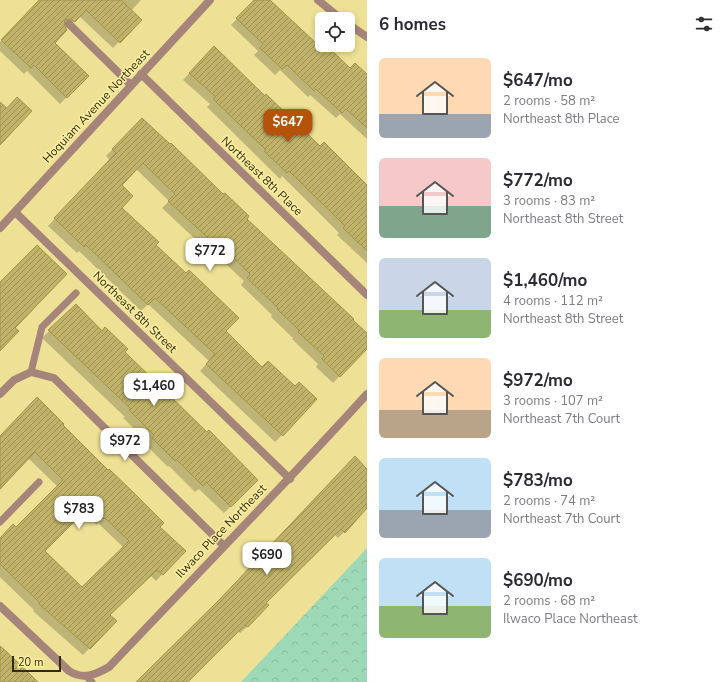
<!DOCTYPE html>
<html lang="en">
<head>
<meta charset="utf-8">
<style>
  body { margin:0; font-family:"Nunito Sans",sans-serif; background:#f7f7f7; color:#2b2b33; height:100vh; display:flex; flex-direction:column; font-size:15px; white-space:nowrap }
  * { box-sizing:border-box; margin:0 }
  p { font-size:13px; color:#7c7c81 }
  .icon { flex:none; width:22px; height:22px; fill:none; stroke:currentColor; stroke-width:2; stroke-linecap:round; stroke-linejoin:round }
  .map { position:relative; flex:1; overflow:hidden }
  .panel { display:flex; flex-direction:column; background:#fff; width:360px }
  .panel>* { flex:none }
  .controls { position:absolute; left:315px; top:12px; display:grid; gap:8px }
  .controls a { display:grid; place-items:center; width:40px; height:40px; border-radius:6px; background:#fff; box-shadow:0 2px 6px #0003; font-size:20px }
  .scale { position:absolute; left:12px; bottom:10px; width:49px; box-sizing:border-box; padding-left:4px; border:2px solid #312c0c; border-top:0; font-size:11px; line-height:14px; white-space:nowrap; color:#312c0c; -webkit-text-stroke:3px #fbeea2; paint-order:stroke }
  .price { position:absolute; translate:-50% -34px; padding:0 9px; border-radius:8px; background:#fff; color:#222; font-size:13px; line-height:26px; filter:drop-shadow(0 1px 2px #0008) }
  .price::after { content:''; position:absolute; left:50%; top:24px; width:12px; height:9px; margin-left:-6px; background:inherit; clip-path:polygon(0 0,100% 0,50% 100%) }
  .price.selected { background:#b45309; color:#fff }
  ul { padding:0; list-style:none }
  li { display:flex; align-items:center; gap:12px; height:100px; padding:0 12px }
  li span { display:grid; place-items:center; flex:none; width:112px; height:80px; border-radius:6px; color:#555 }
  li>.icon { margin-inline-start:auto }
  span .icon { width:48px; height:48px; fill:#fffc; stroke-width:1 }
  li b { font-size:17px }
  h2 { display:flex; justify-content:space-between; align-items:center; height:48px; padding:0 12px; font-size:17px }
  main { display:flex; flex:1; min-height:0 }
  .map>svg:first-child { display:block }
</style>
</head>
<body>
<main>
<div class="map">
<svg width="367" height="682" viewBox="0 0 367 682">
  <defs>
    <pattern id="forest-crowns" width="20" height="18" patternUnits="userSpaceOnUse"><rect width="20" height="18" fill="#9dd8b7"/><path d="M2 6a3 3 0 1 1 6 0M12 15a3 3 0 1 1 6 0" fill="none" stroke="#88ba9c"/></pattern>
    <pattern id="building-hatch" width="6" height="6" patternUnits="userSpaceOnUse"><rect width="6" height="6" fill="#c0b369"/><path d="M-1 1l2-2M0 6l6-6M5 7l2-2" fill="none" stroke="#9d9255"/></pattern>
  </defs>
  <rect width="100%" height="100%" fill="#eee195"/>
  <path fill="url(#forest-crowns)" d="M367,548V682H241Z"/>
  <path fill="#0003" fill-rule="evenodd" d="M40,0H141L131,11L140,20L113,48L79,16L67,28L62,24L54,43L87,76L60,104L27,71L24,74L0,51V42Z
    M255,0H269L315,43L322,42V45H325L350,69L367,75V139L340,114L336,118L310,95L308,97L280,70L275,75L254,55L258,51L231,25Z
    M207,54L265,97L320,148L367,186V263L337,235L339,233L282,176L280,179L207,107L210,104L183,80Z
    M142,119L367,335V347L333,383L316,367L318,364L292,339L293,338L271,317L272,315L241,285L244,281L213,252L211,254L162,208L169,201L136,169L120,185L121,208L155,245L224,331L282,435L275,442L200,371L209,361L148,304L141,311L79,251L77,253L48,226L110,160L106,156Z
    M76,305L257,480L224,513L199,489L195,492L169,466L168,467L146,445L148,442L123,418L125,417L42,338Z
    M37,398L159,527L184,551L156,581L150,575L109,615L115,621L83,655L33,611L34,610L0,577V539L16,529L58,487L28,458L0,490V436ZM83,512L97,525L98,523L124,548L82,589L43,551Z
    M355,458L367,470V508L344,532L338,538L334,534L265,603L267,605L247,627L240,633L238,631L188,682H138L272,547L271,545Z"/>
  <path fill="url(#building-hatch)" stroke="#a2954b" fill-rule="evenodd" d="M39,0H121L142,20L120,43L86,10L75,22L70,19L65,20L64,25L67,30L55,43L89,76L67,98L34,65L31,68L1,40Z
    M254,0H270L315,42L319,38L322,41V45H326L350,68L355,63L367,74V128L346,109L342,113L316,89L314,91L287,65L282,69L260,48L263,44L236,18Z
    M214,46L265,96L266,94L320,146L324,142L367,185V251L343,228L345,226L289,171L287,173L264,151L266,150L213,99L216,97L189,73Z
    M17,97L32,111L0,145V102L7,108Z
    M142,118L170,144L171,143L223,194L225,193L249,216L247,219L354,319L353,320L367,333V349L340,377L322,359L324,356L298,332L299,330L277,309L278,308L247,278L250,274L221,246L219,248L168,201L175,194L143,163L122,185L133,196L122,208L159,242L156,245L186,273L189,270L239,318L226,331L262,367L268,361L295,386L299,382L317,399L283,436L206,364L215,354L155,298L148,305L86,245L84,247L54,218L116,153L112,149Z
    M37,245L67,274L15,328L19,331L0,351V282Z
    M76,304L102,331L105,327L128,349L125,352L207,432L209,430L258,480L231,507L206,482L203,486L176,459L175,461L152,438L154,435L129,410L131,409L48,330Z
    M37,397L64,424L63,425L108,470L109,469L132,491L164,523L160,527L186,551L163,575L157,570L110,615L117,621L90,649L39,604L40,603L0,564V538L13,524L16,527L63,480L35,452L0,489V436ZM90,506L104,519L105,518L129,541L82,587L45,551Z
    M355,456L367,469V508L345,533L341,529L266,603L269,605L248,627L245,625L188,682H136L219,600Z
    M0,646L7,652L38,682H0Z"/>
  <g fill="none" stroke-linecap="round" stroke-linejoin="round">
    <path stroke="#a58479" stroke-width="7" d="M31,372L42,327L76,293
      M0,522L39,482
      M86,676L92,682"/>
    <path stroke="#a58479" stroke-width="8" d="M318,0L341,19
      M69,24L131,85
      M348,24L367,37
      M141,74L367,295
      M15,212L290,479
      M0,228L210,0
      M0,394L14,380L31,372L54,378L223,545
      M0,606L69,671C83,680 95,675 109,667C195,576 283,487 367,394"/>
  </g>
  <g text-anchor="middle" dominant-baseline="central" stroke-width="3" stroke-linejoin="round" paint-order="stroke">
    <g font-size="12" fill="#312c0c" stroke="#fbeea2">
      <text transform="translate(96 106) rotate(-47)">Hoquiam Avenue Northeast</text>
      <text transform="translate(262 176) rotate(44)">Northeast 8th Place</text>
      <text transform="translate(135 312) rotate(44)">Northeast 8th Street</text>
      <text transform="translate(221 531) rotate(-46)">Ilwaco Place Northeast</text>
    </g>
  </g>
</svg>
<div class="controls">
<a><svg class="icon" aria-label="locate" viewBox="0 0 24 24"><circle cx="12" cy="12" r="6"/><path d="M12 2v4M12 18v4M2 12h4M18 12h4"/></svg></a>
</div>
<div class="scale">20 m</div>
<b class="price selected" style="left:288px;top:143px">$647</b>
<b class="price" style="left:210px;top:272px">$772</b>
<b class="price" style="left:154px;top:407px">$1,460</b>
<b class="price" style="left:125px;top:462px">$972</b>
<b class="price" style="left:79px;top:530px">$783</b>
<b class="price" style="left:267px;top:576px">$690</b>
</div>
<section class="panel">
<h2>6 homes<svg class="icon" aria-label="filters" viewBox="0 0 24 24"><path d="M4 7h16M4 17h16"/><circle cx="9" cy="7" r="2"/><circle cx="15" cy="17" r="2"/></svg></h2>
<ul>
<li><span style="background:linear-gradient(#ffd9b3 70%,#9aa5b1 0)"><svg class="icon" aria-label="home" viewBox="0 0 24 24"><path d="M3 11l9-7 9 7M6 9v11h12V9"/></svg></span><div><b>$647/mo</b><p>2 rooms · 58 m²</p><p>Northeast 8th Place</p></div></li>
<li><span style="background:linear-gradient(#f6c9c9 60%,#7fa58c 0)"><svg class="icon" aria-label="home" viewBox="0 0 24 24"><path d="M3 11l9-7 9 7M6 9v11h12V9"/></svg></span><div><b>$772/mo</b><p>3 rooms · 83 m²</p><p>Northeast 8th Street</p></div></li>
<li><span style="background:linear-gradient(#c9d6e8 65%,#8fb573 0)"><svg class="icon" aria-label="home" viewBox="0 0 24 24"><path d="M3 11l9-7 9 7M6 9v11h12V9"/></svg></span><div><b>$1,460/mo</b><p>4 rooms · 112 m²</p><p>Northeast 8th Street</p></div></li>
<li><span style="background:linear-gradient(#ffd9b3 65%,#b9a48a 0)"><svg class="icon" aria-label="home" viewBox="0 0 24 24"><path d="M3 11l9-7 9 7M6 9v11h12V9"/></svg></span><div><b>$972/mo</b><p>3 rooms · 107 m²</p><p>Northeast 7th Court</p></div></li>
<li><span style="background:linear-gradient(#bfe0f5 65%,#9aa5b1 0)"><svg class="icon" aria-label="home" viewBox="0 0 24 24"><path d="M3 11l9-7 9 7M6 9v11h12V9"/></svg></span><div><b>$783/mo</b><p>2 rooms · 74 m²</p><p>Northeast 7th Court</p></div></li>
<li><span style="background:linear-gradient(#bfe0f5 60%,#8fb573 0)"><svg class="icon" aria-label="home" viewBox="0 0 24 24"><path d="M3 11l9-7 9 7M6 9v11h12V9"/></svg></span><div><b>$690/mo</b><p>2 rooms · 68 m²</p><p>Ilwaco Place Northeast</p></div></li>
</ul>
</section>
</main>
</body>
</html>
